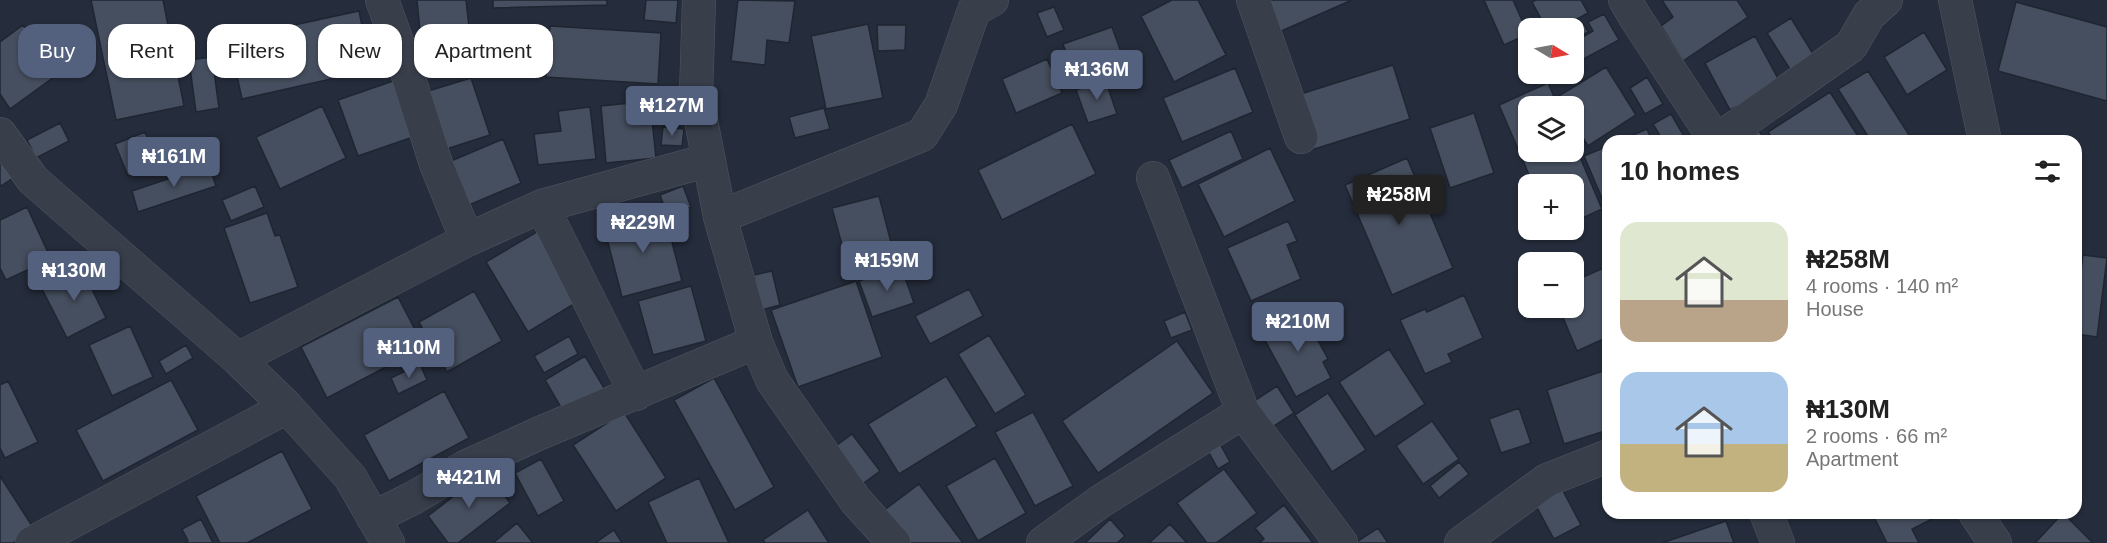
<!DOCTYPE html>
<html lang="en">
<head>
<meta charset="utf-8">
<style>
  body { margin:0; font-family:Arial,sans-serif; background:#f6f6f6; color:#222; height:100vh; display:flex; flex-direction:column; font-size:22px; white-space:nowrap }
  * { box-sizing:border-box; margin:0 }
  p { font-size:20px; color:#767676 }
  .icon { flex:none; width:33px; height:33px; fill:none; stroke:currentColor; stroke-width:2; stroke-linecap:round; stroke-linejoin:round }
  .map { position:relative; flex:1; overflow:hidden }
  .side { position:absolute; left:1602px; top:135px; width:480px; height:384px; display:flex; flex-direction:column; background:#fff; border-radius:18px; box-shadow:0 2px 4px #0004 }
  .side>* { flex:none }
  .top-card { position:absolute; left:18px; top:24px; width:570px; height:54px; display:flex; gap:12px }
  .needle { width:39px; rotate:100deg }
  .buttons { position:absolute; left:1518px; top:18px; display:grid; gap:12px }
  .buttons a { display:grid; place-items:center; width:66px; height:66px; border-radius:12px; background:#fff; box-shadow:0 2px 4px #0004; font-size:30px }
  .price { position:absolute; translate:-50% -51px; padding:0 14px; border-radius:6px; background:#53617f; color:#fff; font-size:20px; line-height:39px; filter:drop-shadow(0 2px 3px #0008) }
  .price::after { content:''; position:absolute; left:50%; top:36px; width:18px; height:14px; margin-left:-9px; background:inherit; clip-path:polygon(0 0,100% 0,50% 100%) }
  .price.current { background:#222; color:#fff }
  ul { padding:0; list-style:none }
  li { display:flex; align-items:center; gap:18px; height:150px; padding:0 18px }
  li span { display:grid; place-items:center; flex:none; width:168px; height:120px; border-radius:18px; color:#555 }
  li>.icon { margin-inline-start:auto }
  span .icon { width:72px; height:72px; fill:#fffc; stroke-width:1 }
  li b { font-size:26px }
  h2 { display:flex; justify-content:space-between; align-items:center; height:72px; padding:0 18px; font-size:26px }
  .tag { padding:0 21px; border-radius:18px; background:#fff; box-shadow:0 2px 4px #0004; font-size:21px; line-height:54px }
  .tag.current { background:#53617f; color:#fff }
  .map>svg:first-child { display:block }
</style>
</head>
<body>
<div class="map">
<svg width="2107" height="543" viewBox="0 0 2107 543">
  <rect width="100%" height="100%" fill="#252c3b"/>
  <path fill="#464f5f" stroke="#1f2632" stroke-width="1.5" d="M91,0H163L184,106L116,120Z
    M417,0H466L471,45L422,51Z
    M493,0H607V5L493,8Z
    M646,0H678L676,23L644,20Z
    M738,0L795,1L789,43L767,40L765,65L731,61Z
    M1172,0H1198L1226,55L1174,82L1141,16Z
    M1265,0H1352L1279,32Z
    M1484,0H1513L1528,34L1504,45Z
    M1536,0H1581L1588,13L1561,28H1546L1532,2Z
    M1662,0H1737L1748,17L1683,61L1661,26L1673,17Z
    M2016,2L2107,27V101L1998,71Z
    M1054,7L1064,30L1047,37L1037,13Z
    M359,11L371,70L242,99L229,39Z
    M1604,14L1619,40L1578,62L1574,54V42L1593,31L1588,22Z
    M1791,18L1818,62L1795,77L1767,33Z
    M1582,21L1588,32L1574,40V28H1569Z
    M868,24L883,98L826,109L811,36Z
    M23,25L58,74L10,109L0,94V42Z
    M877,25H906L905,50L878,51Z
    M550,26L661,33L658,84L546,77Z
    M1112,27L1126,66L1077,84L1063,44Z
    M1924,32L1947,70L1907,95L1884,57Z
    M1755,36L1781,84L1730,110L1705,63Z
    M212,57L219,108L196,112L189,60Z
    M1047,59L1062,93L1016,113L1002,79Z
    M1393,65L1410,119L1308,151L1291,97Z
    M1606,67L1636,115L1588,146L1574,123V106H1563L1557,97Z
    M1235,68L1253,112L1182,142L1163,98Z
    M1868,71L1911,138L1906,141H1871L1838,89Z
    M1647,77L1663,104L1645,114L1630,88Z
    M471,78L490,135L443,150L425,92Z
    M1105,79L1117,114L1088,123L1076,90Z
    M393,81L413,137L358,156L338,100Z
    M1548,83L1558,106H1528V152H1574V143L1602,209L1574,222V184H1533L1499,105Z
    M1830,92L1861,141H1774L1768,132Z
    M650,101L656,158L606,163L601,106Z
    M322,106L346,158L280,189L256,137Z
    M590,107L596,159L538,165L534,134L561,131L558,111Z
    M824,108L830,129L795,138L789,117Z
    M1474,113L1494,173L1450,188L1430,128Z
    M1671,114L1686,140L1684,141H1663L1653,124Z
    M60,123L69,141L36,158L27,140Z
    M1072,124L1096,174L1002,220L978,170Z
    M663,127L684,129L682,146L661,145Z
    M1647,129L1652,141H1619Z
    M1231,131L1243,159L1182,188L1169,160Z
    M1759,131L1766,141H1746Z
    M145,132L158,163L128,176L115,144Z
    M503,139L521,183L469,205L451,161Z
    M1608,146V209L1607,210L1584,156Z
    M1270,148L1295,201L1224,237L1198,184Z
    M0,153L16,176L1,186L0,184Z
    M1407,158L1453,268L1392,295L1345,185Z
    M209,165L216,186L138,212L132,191Z
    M255,186L264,207L231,221L222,200Z
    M683,186L691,207L668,217L660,195Z
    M879,196L895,258L849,271L832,208Z
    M27,207L51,259L6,280L0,268V220Z
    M664,211L682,281L622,297L604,227Z
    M267,213L275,236L280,235L298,287L250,303L224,228Z
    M1288,221L1297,241L1287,245L1301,279L1251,301L1227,248Z
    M540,230L582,299L528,332L486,262Z
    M2083,255L2107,258L2097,337L2076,334V310Z
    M901,266L914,303L872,317L859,281Z
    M81,267L106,318L67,338L41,287Z
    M1606,267L1608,273V337L1577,351L1559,308H1574V281Z
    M772,271L780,305L761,310L754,275Z
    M856,281L882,357L798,387L771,310Z
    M691,286L706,341L653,355L638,301Z
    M969,289L983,316L930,344L915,316Z
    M474,291L502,341L447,372L419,322Z
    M1464,295L1483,338L1448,354L1452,362L1425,374L1400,320L1425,309L1427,312Z
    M398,297L424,347L327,398L301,347Z
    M1302,311L1328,359L1323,362L1331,378L1296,397L1261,333Z
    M1185,312L1192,330L1171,338L1164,321Z
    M130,326L153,377L112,396L89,345Z
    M989,335L1026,395L995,414L958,354Z
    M569,336L578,354L544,373L534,356Z
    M1177,341L1213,393L1098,473L1062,421Z
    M186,345L193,358L166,374L159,361Z
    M1389,349L1425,404L1375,437L1339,382Z
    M585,356L607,393L566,416L545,380Z
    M420,364L427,380L398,394L391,378Z
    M1606,370L1608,377V430L1564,444L1547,390Z
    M946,376L977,426L899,474L868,424Z
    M714,378L774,487L735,510L674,400Z
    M171,380L198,430L103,481L76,430Z
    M8,381L38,442L5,458L0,448V385Z
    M1277,386L1294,413L1271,428L1254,401Z
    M444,391L469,438L389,481L364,435Z
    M1328,393L1366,450L1332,472L1295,415Z
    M1519,408L1531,443L1501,453L1489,419Z
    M624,412L666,478L616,511L573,445Z
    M1033,412L1073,486L1035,506L995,432Z
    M1432,421L1459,459L1423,484L1396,446Z
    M852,434L880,471L857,488L829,451Z
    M1220,444L1230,462L1218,469L1208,451Z
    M282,451L312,509L247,543H220L196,496Z
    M995,458L1026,513L978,541L946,486Z
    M541,459L564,501L538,516L515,473Z
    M1459,462L1469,474L1439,498L1430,486Z
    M1224,469L1257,513L1216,543H1207L1177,503Z
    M486,471L510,503L458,543H448L428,516Z
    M0,476L34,529L13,543H0Z
    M699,478L729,543H667L648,502Z
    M919,484L963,543H907L883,511Z
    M1562,489L1581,525L1554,539L1535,504Z
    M1284,505L1313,543H1259L1264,539L1255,528Z
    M808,510L829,543H765L763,540Z
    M1872,513H1937L1938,516L1912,529L1919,543H1887Z
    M2063,513L2093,543H2035Z
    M201,519L213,543H184L188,541L182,529Z
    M1110,519L1125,536L1117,543H1085Z
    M1726,521L1734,543H1662Z
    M517,523L533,543H493Z
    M1170,524L1187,543H1149Z
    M1378,528L1388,543H1355Z
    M614,530L622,543H595Z"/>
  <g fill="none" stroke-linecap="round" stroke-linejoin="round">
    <defs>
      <path id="minor" d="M382,0L398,44L436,164L467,240
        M699,0L696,95L720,217L756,342L772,380L856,501L894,543
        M1253,0L1301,137
        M1625,0L1635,17L1716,141
        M1955,0L1985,141
        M0,134L33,180L238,359L287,407L350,477L388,543
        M1716,141L1851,46L1869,15L1886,0
        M1153,178L1243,412L1341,543
        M542,206L636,394
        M720,217L922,135L941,105L974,10L992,0
        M238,359L467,240L542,206L709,160
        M1766,513L1778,543
        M1975,513L1995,543
        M373,518L415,497L465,467L540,433L756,342
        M32,543L287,407
        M1043,543L1101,501L1243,412
        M1461,543L1547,480L1608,456"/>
    </defs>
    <use href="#minor" stroke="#505763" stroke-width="34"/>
    <use href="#minor" stroke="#383f4b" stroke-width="33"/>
  </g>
</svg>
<div class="buttons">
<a><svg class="needle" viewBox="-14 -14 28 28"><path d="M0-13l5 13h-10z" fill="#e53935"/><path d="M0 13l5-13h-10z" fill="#767676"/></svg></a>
<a><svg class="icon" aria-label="layers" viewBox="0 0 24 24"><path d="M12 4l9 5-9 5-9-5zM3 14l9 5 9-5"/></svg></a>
<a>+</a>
<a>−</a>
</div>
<b class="price" style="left:1097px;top:101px">₦136M</b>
<b class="price" style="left:672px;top:137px">₦127M</b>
<b class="price" style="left:174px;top:188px">₦161M</b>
<b class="price current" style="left:1399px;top:226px">₦258M</b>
<b class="price" style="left:643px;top:254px">₦229M</b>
<b class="price" style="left:887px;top:292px">₦159M</b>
<b class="price" style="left:74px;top:302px">₦130M</b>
<b class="price" style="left:1298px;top:353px">₦210M</b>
<b class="price" style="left:409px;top:379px">₦110M</b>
<b class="price" style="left:469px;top:509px">₦421M</b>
<div class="top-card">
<a class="tag current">Buy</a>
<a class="tag">Rent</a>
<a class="tag">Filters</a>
<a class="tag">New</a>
<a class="tag">Apartment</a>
</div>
<section class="side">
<h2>10 homes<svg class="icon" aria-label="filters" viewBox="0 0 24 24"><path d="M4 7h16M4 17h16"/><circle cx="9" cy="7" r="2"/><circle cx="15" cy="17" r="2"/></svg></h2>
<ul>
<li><span style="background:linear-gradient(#dfe7d0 65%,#b9a48a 0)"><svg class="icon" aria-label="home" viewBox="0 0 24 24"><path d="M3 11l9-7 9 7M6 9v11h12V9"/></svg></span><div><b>₦258M</b><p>4 rooms · 140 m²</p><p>House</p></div></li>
<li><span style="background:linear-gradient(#a9c7e8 60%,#c2b280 0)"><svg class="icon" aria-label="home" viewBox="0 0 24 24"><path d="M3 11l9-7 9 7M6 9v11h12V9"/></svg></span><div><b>₦130M</b><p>2 rooms · 66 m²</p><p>Apartment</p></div></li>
</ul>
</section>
</div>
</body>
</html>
